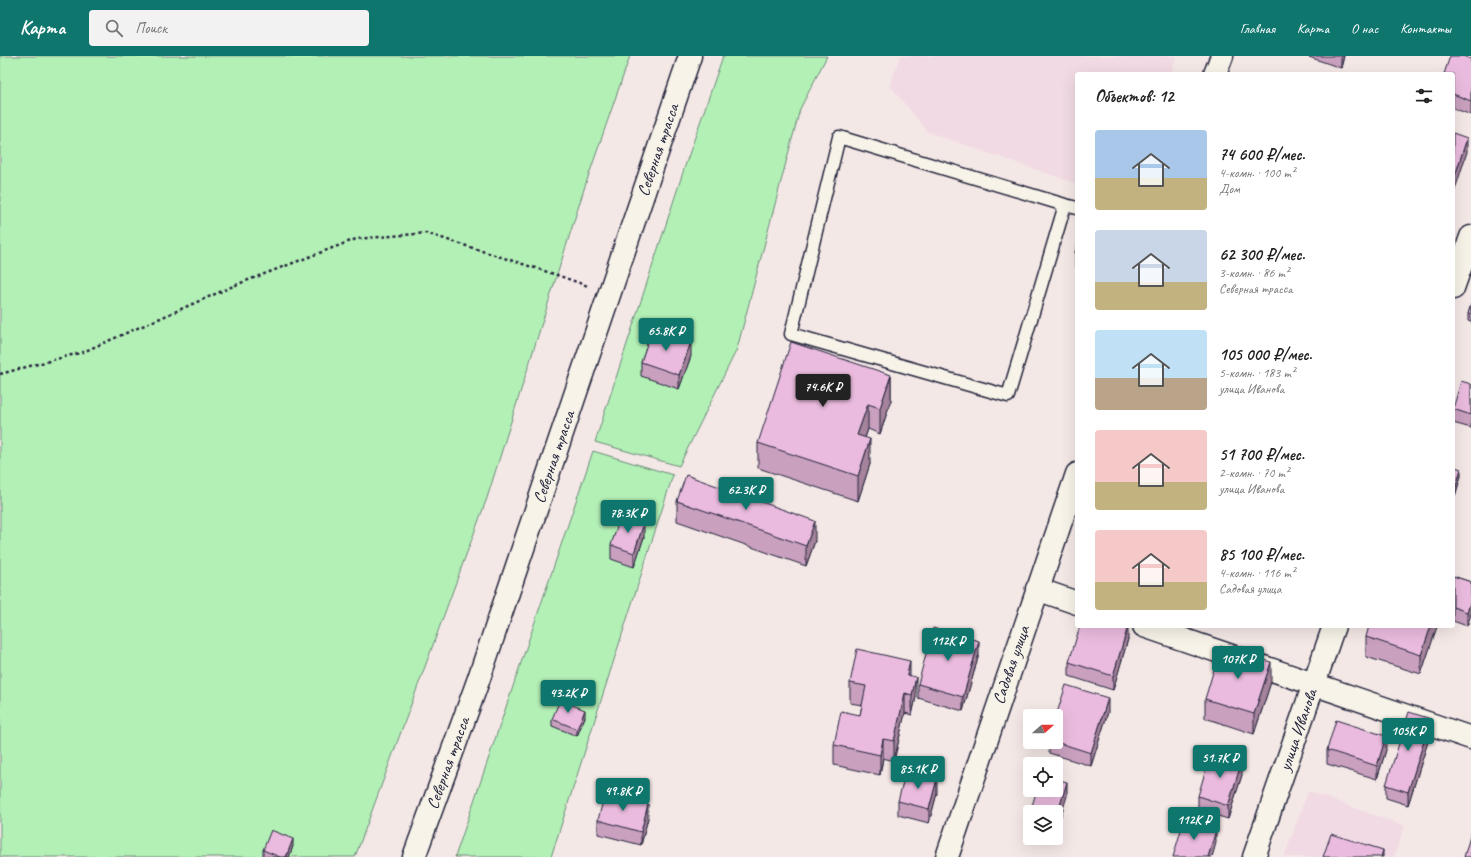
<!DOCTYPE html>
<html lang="ru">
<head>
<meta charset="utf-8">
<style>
  body { margin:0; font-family:Caveat,sans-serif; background:#f2f2f2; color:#222; height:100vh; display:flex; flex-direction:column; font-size:15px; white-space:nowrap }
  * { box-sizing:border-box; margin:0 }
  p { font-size:13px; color:#767676 }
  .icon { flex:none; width:22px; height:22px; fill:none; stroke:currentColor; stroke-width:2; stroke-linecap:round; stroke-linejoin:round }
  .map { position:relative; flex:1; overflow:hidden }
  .sheet { position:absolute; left:1075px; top:16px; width:380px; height:556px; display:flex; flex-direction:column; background:#fff; border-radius:4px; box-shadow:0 4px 16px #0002 }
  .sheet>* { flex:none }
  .needle { width:26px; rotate:69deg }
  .controls { position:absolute; left:1023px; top:653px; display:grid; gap:8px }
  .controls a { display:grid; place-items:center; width:40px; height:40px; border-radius:4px; background:#fff; box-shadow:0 4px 16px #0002; font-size:20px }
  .price { position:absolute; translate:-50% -34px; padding:0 9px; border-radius:4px; background:#0f766e; color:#fff; font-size:13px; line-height:26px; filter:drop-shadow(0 1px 2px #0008) }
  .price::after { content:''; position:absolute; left:50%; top:24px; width:12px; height:9px; margin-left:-6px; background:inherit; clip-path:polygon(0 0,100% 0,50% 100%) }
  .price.selected { background:#222; color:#fff }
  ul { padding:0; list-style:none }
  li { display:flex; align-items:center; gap:12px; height:100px; padding:0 20px }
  li span { display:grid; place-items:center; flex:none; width:112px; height:80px; border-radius:4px; color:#555 }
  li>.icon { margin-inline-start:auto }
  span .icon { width:48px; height:48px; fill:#fffc; stroke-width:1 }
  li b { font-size:17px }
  h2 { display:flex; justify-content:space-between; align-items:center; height:48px; padding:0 20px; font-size:17px }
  header { display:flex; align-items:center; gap:24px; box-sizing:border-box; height:56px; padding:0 20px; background:#0f766e; color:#fff }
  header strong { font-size:19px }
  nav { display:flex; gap:22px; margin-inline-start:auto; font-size:14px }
  .search { width:280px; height:36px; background:#f2f2f2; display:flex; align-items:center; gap:10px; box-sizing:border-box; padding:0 14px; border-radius:4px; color:#767676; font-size:15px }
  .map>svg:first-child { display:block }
</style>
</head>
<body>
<header>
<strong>Карта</strong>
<div class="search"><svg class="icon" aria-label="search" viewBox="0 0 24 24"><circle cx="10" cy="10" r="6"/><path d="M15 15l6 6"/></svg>Поиск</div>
<nav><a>Главная</a><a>Карта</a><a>О нас</a><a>Контакты</a></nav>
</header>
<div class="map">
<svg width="1471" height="801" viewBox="0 0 1471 801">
  <rect width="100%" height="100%" fill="#f4e8e6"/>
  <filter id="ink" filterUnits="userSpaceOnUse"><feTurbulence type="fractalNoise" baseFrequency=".025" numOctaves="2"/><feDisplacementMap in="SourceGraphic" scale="8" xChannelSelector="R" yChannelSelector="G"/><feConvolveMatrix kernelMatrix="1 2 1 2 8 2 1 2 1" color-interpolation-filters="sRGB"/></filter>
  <g filter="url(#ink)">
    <path fill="#f1dae4" d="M900,0H1177L1171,18H1077V128L928,76L890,30Z
      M1308,735L1405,770L1394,801H1284Z"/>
    <path fill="#b3f0b6" stroke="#6a8978" d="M0,0H630L585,130L487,442L355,801H0Z
      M723,0H827L800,53L737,293L679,410L595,386L685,110Z
      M593,395L673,419L551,801H455Z"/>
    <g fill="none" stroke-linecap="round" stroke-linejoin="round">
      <defs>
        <path id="service" d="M1065,149L1008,340L791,278L839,81L1065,149L1077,152"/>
        <path id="minor" d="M1215,18L1222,0
          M1453,232L1471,181
          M1037,533L1077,547
          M1144,570L1471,682
          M414,801L478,625L690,0
          M947,801L1077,418
          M1254,801L1334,570"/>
      </defs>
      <use href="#service" stroke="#22223b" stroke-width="15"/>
      <use href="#minor" stroke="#22223b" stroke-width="25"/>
      <path stroke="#22223b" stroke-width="2.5" stroke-dasharray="3 3" stroke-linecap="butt" d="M0,318L83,296L238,228L356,183L426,177L557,219L588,230"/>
      <use href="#service" stroke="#f7f3e8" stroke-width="12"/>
      <use href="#minor" stroke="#f7f3e8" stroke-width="22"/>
    </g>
    <path fill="#c9a1bf" stroke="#22223b" d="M1306,0H1344L1341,12Z
      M1471,3V59L1453,52V18Z
      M1077,190V210H1075V196Z
      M1471,248V266L1468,265V258Z
      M691,300L679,333L641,320V306Z
      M891,319V344L880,378L868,373L865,382L870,408L858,445L758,412V387Z
      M1471,328V372L1453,367V353Z
      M1453,410L1461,420L1455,440L1453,439Z
      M677,445L815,485L806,510L677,465Z
      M644,481L634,511L611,503V489Z
      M1453,520L1471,526V558L1467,570L1453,565Z
      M1437,570L1421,618L1366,601V581Z
      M1128,583L1113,634L1069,620V606Z
      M979,598L963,655L918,642V628Z
      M910,620L916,641L912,659L905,657L894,705L883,702L880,719L834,709V689L860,659L862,649L850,647V627Z
      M1271,626L1254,678L1205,662V643Z
      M1108,656L1091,710L1049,697V686H1056Z
      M585,661L577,680L552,670V663Z
      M1431,676L1408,749L1386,742V729Z
      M1327,694H1386L1377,723L1327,708Z
      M1242,719L1228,763L1198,754V740Z
      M937,737L929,767L898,759V745Z
      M1030,757V775H1029V761Z
      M648,762L641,789L598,778V764Z
      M293,790L289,801H263V794Z"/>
    <path fill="#a4839b" stroke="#22223b" d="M1341,0H1344L1341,12Z
      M1467,82V96L1453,140V126Z
      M691,286V300L679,333V319Z
      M891,319V344L880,378V352Z
      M868,348V373L857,404V379Z
      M870,383V408L858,445V420Z
      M1461,413V420L1455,440V433Z
      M815,465V485L806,510V490Z
      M644,467V481L634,511V497Z
      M1471,544V558L1467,570V556Z
      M1128,570V583L1113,634V620Z
      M1431,570H1437V571L1421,618V599Z
      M979,585V598L963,655V641Z
      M910,605V625L907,639V619Z
      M1271,606V626L1254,678V658Z
      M916,621V641L912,659V639Z
      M905,637V657L894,705V685Z
      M1108,642V656L1091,710V697Z
      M585,654V661L577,680V673Z
      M1431,663V676L1408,749V736Z
      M1386,680V694L1377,723V710Z
      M883,683V702L880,719V699Z
      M1242,705V719L1228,763V750Z
      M937,723V737L929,767V753Z
      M1067,726V740L1056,776V763Z
      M648,748V762L641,789V776Z
      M1216,774V787L1212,801H1208Z
      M293,783V790L289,801H286Z
      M1383,794V801H1381Z"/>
    <path fill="#eabbde" stroke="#22223b" d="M1450,0H1463L1471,3V45L1453,38V18H1444Z
      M1453,77L1467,82L1453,126Z
      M1077,190V196H1075Z
      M1471,248V259L1468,258Z
      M652,273L691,286L679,319L641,306Z
      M791,286L891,319L880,352L868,348L857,379L870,383L858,420L758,387Z
      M1461,325L1471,328V359L1453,353Z
      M1453,410L1461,413L1455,433L1453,432Z
      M686,419L815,465L806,490L677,445Z
      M621,459L644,467L634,497L611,489Z
      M1453,520L1471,526V544L1467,556L1453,551Z
      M1080,570H1128L1113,620L1069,606Z
      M1369,570H1431L1421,599L1366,581Z
      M933,572L979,585L963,641L918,628Z
      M1221,590L1271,606L1254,658L1205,643Z
      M857,593L910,605L907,619L916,621L912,639L905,637L894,685L883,683L880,699L834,689L841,655L860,659L866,630L850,627Z
      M1066,629L1108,642L1091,697L1056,686V660Z
      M560,644L585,654L577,673L552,663Z
      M1409,656L1431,663L1408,736L1386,729Z
      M1336,664L1386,680L1377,710L1327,694Z
      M1211,696L1242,705L1228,750L1198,740Z
      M906,715L937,723L929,753L898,745Z
      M1056,723L1067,726L1056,763V756H1030L1037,734H1056Z
      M605,737L648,748L641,776L598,764Z
      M1184,764L1216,774L1208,801H1173Z
      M271,774L293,783L286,801H280L263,794Z
      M1471,777V801H1464Z
      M1331,778L1383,794L1381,801H1323Z"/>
  </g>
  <g text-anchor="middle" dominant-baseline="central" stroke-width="3" stroke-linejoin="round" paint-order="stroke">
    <g font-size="17" fill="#22223b" stroke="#f7f3e8">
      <text transform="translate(658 94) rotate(-71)">Северная трасса</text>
      <text transform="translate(554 401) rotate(-71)">Северная трасса</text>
      <text transform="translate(1011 609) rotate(-71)">Садовая улица</text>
      <text transform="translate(1298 674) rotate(-71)">улица Иванова</text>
      <text transform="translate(448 707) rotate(-70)">Северная трасса</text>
    </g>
  </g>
</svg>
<div class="controls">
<a><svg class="needle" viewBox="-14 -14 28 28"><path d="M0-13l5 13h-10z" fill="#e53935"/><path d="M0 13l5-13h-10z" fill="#767676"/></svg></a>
<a><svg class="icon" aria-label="locate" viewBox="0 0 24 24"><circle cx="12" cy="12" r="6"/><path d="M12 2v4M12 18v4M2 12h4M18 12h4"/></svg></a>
<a><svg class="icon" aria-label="layers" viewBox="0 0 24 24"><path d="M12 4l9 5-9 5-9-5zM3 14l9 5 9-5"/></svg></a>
</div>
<b class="price" style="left:666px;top:296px">65.8K ₽</b>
<b class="price selected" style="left:823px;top:352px">74.6K ₽</b>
<b class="price" style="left:746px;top:455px">62.3K ₽</b>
<b class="price" style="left:628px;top:478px">78.3K ₽</b>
<b class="price" style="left:948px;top:606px">112K ₽</b>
<b class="price" style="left:1238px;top:624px">107K ₽</b>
<b class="price" style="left:568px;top:658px">43.2K ₽</b>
<b class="price" style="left:1408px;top:696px">105K ₽</b>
<b class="price" style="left:1220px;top:723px">51.7K ₽</b>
<b class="price" style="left:918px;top:734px">85.1K ₽</b>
<b class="price" style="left:623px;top:756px">49.8K ₽</b>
<b class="price" style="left:1194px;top:785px">112K ₽</b>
<section class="sheet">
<h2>Объектов: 12<svg class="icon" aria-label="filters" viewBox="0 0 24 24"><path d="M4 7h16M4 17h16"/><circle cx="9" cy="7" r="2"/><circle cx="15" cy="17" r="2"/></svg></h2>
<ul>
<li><span style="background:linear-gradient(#a9c7e8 60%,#c2b280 0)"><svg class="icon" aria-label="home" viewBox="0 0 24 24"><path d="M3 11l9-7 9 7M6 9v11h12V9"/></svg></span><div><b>74 600 ₽/мес.</b><p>4-комн. · 100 m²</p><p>Дом</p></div></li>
<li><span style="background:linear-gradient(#c9d6e8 65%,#c2b280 0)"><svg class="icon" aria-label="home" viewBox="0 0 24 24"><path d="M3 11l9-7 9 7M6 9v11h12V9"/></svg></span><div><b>62 300 ₽/мес.</b><p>3-комн. · 86 m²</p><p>Северная трасса</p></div></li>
<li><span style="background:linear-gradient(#bfe0f5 60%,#b9a48a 0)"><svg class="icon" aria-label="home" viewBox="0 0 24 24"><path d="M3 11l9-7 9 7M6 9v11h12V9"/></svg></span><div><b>105 000 ₽/мес.</b><p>5-комн. · 183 m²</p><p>улица Иванова</p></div></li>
<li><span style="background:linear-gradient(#f6c9c9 65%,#c2b280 0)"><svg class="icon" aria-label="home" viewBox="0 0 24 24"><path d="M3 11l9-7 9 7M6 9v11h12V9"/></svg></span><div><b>51 700 ₽/мес.</b><p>2-комн. · 70 m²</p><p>улица Иванова</p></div></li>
<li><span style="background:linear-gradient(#f6c9c9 65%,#c2b280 0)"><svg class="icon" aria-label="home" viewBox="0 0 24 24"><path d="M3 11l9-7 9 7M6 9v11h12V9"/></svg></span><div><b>85 100 ₽/мес.</b><p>4-комн. · 116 m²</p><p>Садовая улица</p></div></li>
</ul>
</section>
</div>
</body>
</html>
